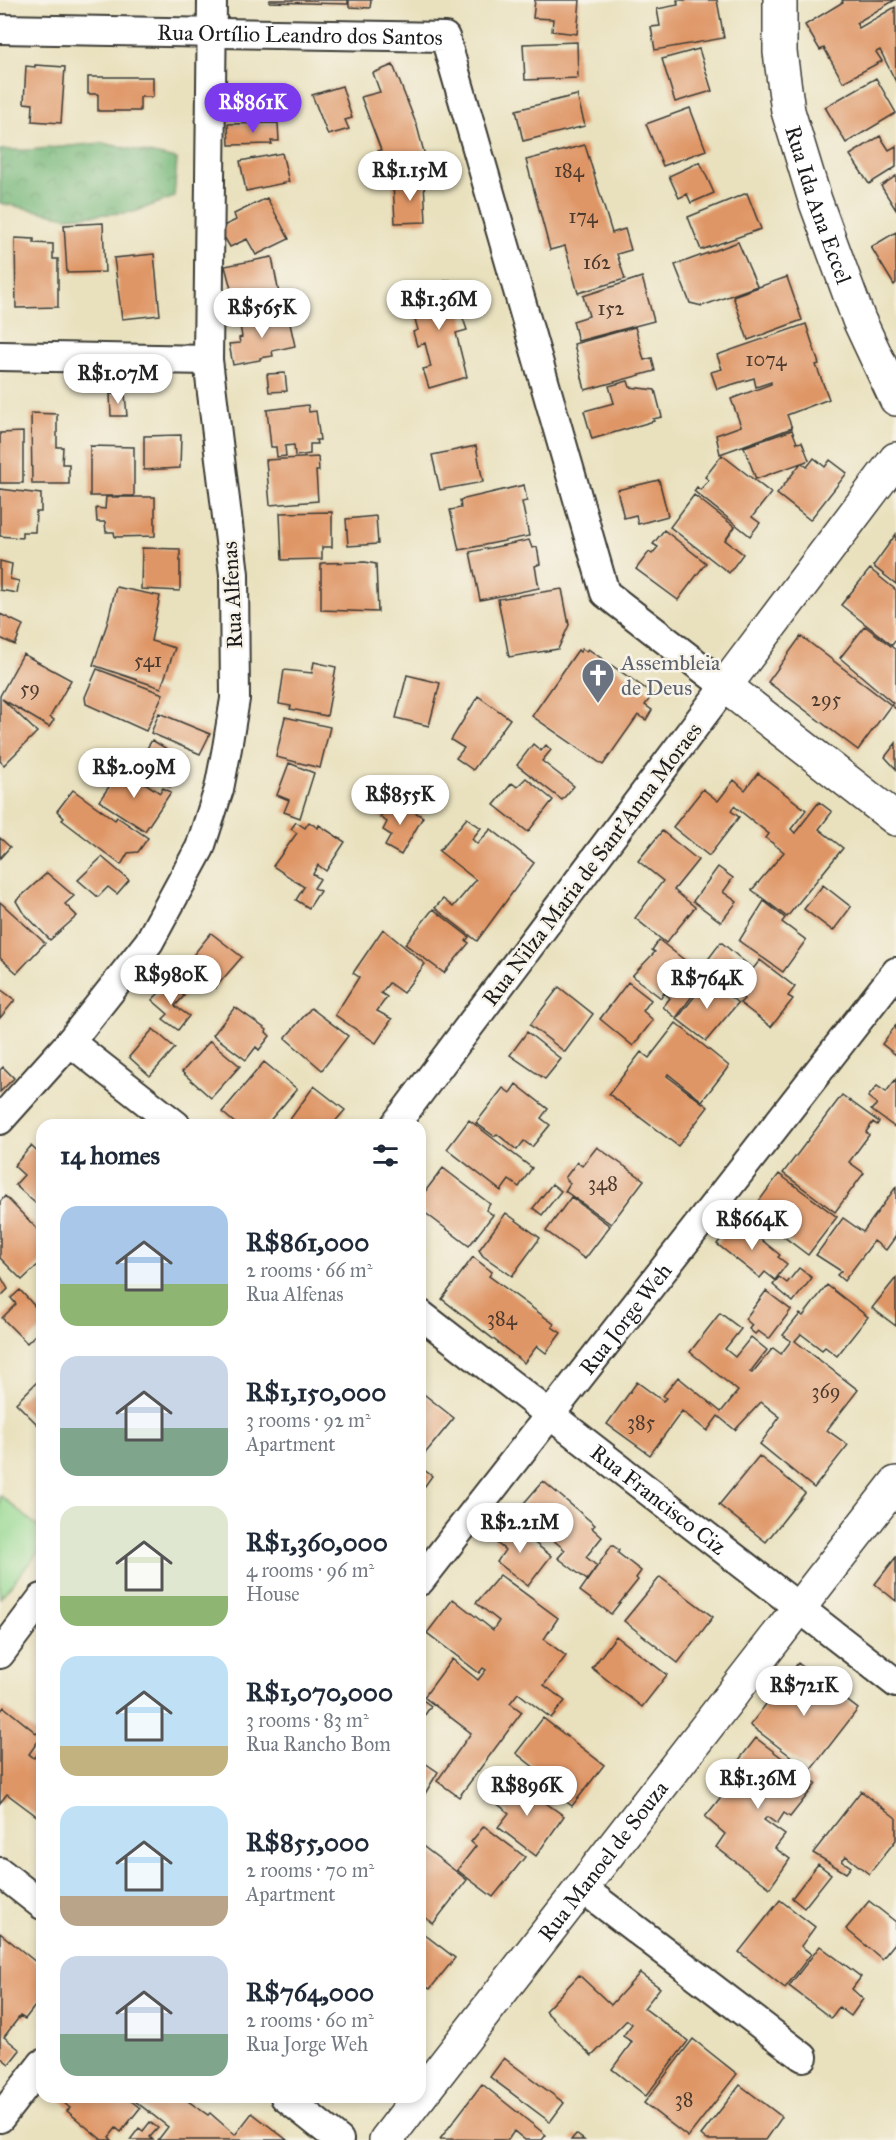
<!DOCTYPE html>
<html lang="en">
<head>
<meta charset="utf-8">
<style>
  body { margin:0; font-family:"IM FELL Great Primer",serif; background:#f6f6f7; color:#1f2937; height:100vh; display:flex; flex-direction:column; font-size:22px; white-space:nowrap }
  * { box-sizing:border-box; margin:0 }
  p { font-size:20px; color:#747a83 }
  .icon { flex:none; width:33px; height:33px; fill:none; stroke:currentColor; stroke-width:2; stroke-linecap:round; stroke-linejoin:round }
  .map { position:relative; flex:1; overflow:hidden }
  .side { position:absolute; left:36px; top:1119px; width:390px; height:984px; display:flex; flex-direction:column; background:#fff; border-radius:18px; box-shadow:0 3px 9px #0003 }
  .side>* { flex:none }
  .price { position:absolute; translate:-50% -51px; padding:0 14px; border-radius:21px; background:#fff; color:#222; font-size:20px; line-height:39px; filter:drop-shadow(0 2px 3px #0008) }
  .price::after { content:''; position:absolute; left:50%; top:36px; width:18px; height:14px; margin-left:-9px; background:inherit; clip-path:polygon(0 0,100% 0,50% 100%) }
  .price.current { background:#7c3aed; color:#fff }
  ul { padding:0; list-style:none }
  li { display:flex; align-items:center; gap:18px; height:150px; padding:0 24px }
  li span { display:grid; place-items:center; flex:none; width:168px; height:120px; border-radius:18px; color:#555 }
  li>.icon { margin-inline-start:auto }
  span .icon { width:72px; height:72px; fill:#fffc; stroke-width:1 }
  li b { font-size:26px }
  h2 { display:flex; justify-content:space-between; align-items:center; height:72px; padding:0 24px; font-size:26px }
  .map>svg:first-child { display:block }
</style>
</head>
<body>
<div class="map">
<svg width="896" height="2140" viewBox="0 0 896 2140">
  <defs>
    <pattern id="forest-crowns" width="20" height="18" patternUnits="userSpaceOnUse" patternTransform="scale(1.5)"><rect width="20" height="18" fill="#77b87a"/><path d="M2 6a3 3 0 1 1 6 0M12 15a3 3 0 1 1 6 0" fill="none" stroke="#619563"/></pattern>
  </defs>
  <rect width="100%" height="100%" fill="#f7f3e8"/>
  <filter id="ink" filterUnits="userSpaceOnUse"><feTurbulence type="fractalNoise" baseFrequency=".0167" numOctaves="2"/><feDisplacementMap in="SourceGraphic" scale="12" xChannelSelector="R" yChannelSelector="G"/><feConvolveMatrix kernelMatrix="1 2 1 2 8 2 1 2 1" color-interpolation-filters="sRGB"/></filter>
  <filter id="wash" filterUnits="userSpaceOnUse"><feTurbulence type="fractalNoise" baseFrequency=".008" numOctaves="4" result="noise"/><feDisplacementMap in="SourceGraphic" scale="24" xChannelSelector="R" yChannelSelector="G"/><feGaussianBlur stdDeviation="1.35" result="paint"/><feColorMatrix in="noise" values="0 0 0 0 0 0 0 0 0 0 0 0 0 0 0 0 0 1.4 0 .05"/><feComposite in="paint" operator="in"/></filter>
  <g filter="url(#wash)">
    <rect width="100%" height="100%" fill="#e9e1be"/>
    <path fill="url(#forest-crowns)" stroke="#4a6a4b" stroke-width="1.5" d="M102,143L177,159L174,197L134,212L67,217L0,203V150H29Z"/>
    <path fill="#94d890" stroke="#587a56" stroke-width="1.5" d="M0,1495L42,1530V1548L0,1598Z"/>
    <g id="blocks">
      <path fill="#df9666" d="M270,0H348V4L269,2Z
        M349,0H371L370,8L349,7Z
        M535,0H580L577,34L552,31L553,19L533,18Z
        M677,0H717L724,38L655,50L651,27L660,26L657,9L678,5Z
        M842,0H895L856,23L859,28L895,7L896,82L880,50L876,52L882,61L843,82L824,48L820,50L805,25L843,2Z
        M577,42L578,78L525,80L523,44Z
        M699,49L712,91L675,102L662,59Z
        M35,65L65,67L61,123L32,121L33,104L24,103L26,66L35,67Z
        M393,65L417,126L429,171L387,183L378,151L381,150L361,97L380,92L373,73Z
        M88,77H153V97H140V111H98V94H88Z
        M876,78L896,113L846,143L825,107Z
        M342,86L352,118L345,120L349,129L328,135L312,95Z
        M577,95L585,126L523,141L516,110Z
        M690,108L706,150L663,166L646,124Z
        M278,123L279,141H271L272,144L229,145L228,124Z
        M880,136L889,150L896,146V167L869,184L850,155Z
        M585,145L612,233L625,229L631,250L617,254L625,279L578,293L565,246L550,250L526,160Z
        M282,153L289,182L246,191L240,161Z
        M700,162L714,193L691,203L687,194L679,198L669,176Z
        M896,176V210L881,186Z
        M424,182L426,222L395,223L393,183Z
        M747,193L761,229L701,250L688,217Z
        M267,198L289,239L256,255L247,239L230,247L219,228L236,220L234,214Z
        M103,223L105,272L67,273L64,225Z
        M896,232V283L894,285L871,247Z
        M15,238L34,239V243L53,244V259H58V307L16,308Z
        M738,242L757,286L702,306L690,303L675,265Z
        M154,254L160,315L122,319L114,258Z
        M272,257L280,299L236,308L225,266Z
        M642,277L654,321L578,341L573,321L589,316L583,296Z
        M787,277L802,320L748,340L733,296Z
        M450,280L467,330L456,333L467,377L429,388L423,369L431,367L425,343L417,346L413,332L418,330L407,290Z
        M278,315V317L288,315L295,346L272,351L273,356L260,358V360L233,365L229,344L240,343L239,338L242,337L240,325Z
        M806,324L819,364L816,365L829,399L787,415L792,428L720,454L716,435L741,426L731,399L771,384V382L756,387L754,378L717,389L711,372L722,369L717,355Z
        M635,327L644,360L652,358L655,371L585,390L574,344Z
        M285,373L287,391L269,392L267,374Z
        M628,381L630,387L655,390L662,417L653,419L654,421L592,439L584,411L614,403L609,386Z
        M110,394H125L127,416H111Z
        M308,405L309,412L316,411L320,440H316L317,444H310V454L295,456L294,445L285,446L286,456L277,457L276,447H271L267,410Z
        M31,413L57,414V447H63L62,464H69V484H32Z
        M792,430L797,443L802,442L809,460L802,463L807,467L814,458L825,467L830,460L847,473L810,520L777,494L801,463L756,479L744,447Z
        M23,432V483H0V433Z
        M181,435L180,468L144,470V436Z
        M90,446L134,447V496H90Z
        M476,446L483,482L440,490L432,455Z
        M722,455L771,493L752,517L760,523L750,536L694,491L697,487L700,490L709,480L705,477Z
        M318,457L319,471H316L318,501L270,505L266,460Z
        M659,480L668,516L638,524L636,515L624,518L617,490Z
        M524,485L527,501L522,502L529,536L459,550L450,510L461,508L460,500Z
        M0,489L41,494V512H36L35,532H22V538L0,536Z
        M694,495L735,527L725,540L743,554L729,573L670,527Z
        M106,497H155V536L115,537L114,532H106L105,522H97L96,508L105,509Z
        M332,512V547H322V559L282,560L280,513Z
        M376,516L378,544L348,546L346,519Z
        M664,530L706,563L678,600L636,569L649,552L652,554L658,547L653,544Z
        M896,534V584L873,566Z
        M529,540L532,548L537,547L540,564L535,566L539,588L480,600L470,552Z
        M142,548L180,549V591L141,589Z
        M0,561L12,564L10,579L19,581L17,593L0,590Z
        M365,562L376,564L378,612L321,610V563Z
        M870,569L896,590V640L892,645L841,605Z
        M116,587L160,596L151,641L175,648L161,688L93,665L107,624Z
        M562,589L569,625L558,649L509,657L498,599Z
        M0,614L23,625L15,645L0,638Z
        M865,626L896,650V709L891,705L893,703L840,658Z
        M801,636L891,705L858,750L768,682Z
        M582,649L586,651L588,649L653,694L645,705L652,710L646,720L638,715L603,765L532,716L578,650L580,652Z
        M23,654L71,680L50,717L54,720L49,727L2,699L37,732L4,765L0,761V696Z
        M314,662L336,667L327,716L290,709L291,706L279,704L284,670L312,673Z
        M97,669L163,694L146,731L86,704L85,697Z
        M407,675L440,683L429,726L396,718Z
        M478,696L510,719L473,770L456,758L464,748L451,740Z
        M159,713L210,734L200,754L151,733Z
        M285,717L330,727L320,768L276,757Z
        M152,740L185,760L170,787L143,770L144,767L138,763Z
        M896,743V769L885,757Z
        M533,744L541,751L546,745L551,750L542,761L574,786L562,800L517,765Z
        M289,763L314,773L300,818L284,812L289,800L277,795Z
        M122,768L160,793L163,788L171,792L145,831L99,801Z
        M758,773L806,810L791,829L795,833L819,802L832,812L819,829L843,848L787,917L752,890L784,852L766,838L769,834L734,806L731,811L739,817L709,856L673,827L703,789L718,801L734,780L745,790Z
        M526,778L553,800L528,832L494,805L512,783L517,787Z
        M73,790L115,820L117,817L148,838L138,852L128,853L121,865L62,820L64,818L57,811Z
        M390,801L396,806L399,802L423,817L401,855L385,846L391,835L383,830L387,822L380,817Z
        M467,818L481,828L472,839L477,844L491,829L534,863L477,941L435,908L443,899L453,907L476,880L439,851Z
        M296,822L305,828L309,822L318,828L319,825L345,842L326,871L318,865L313,874L320,879L314,888L320,891L309,908L296,900L304,887L273,866L297,833L291,829Z
        M662,831L698,860L674,890L695,907L666,943L635,918L663,881L638,861Z
        M0,838L10,847L0,858Z
        M102,857L129,880L117,894L108,887L98,897L78,880Z
        M718,867L733,878L723,892L737,902L721,922L693,901Z
        M47,873L74,896L65,904L77,916L50,940L22,911L16,901Z
        M823,885L851,907L833,931L804,909Z
        M764,901L785,918L782,922L806,940L783,972L739,941Z
        M0,902L45,943L17,973L0,958Z
        M433,909L469,937L466,941L469,943L444,973L405,944Z
        M383,929L425,964L403,993L389,983L381,993L387,997L377,1011L392,1019L376,1043L335,1015L359,977L353,973Z
        M211,933L242,957L215,988L185,965Z
        M659,940L706,977L676,1018L663,1007L670,998L664,993L661,998L632,976L655,952L652,950Z
        M721,942L753,969L760,960L795,987L788,996L793,999L771,1027L740,1003L744,999L732,990L730,994L700,970Z
        M708,979L738,1003L706,1041L677,1019Z
        M628,982L651,1000L643,1011L653,1020L633,1046L600,1019Z
        M169,983L184,996L175,1006L189,1016L178,1030L163,1019L168,1014L152,1000Z
        M559,987L593,1014L565,1052L530,1025Z
        M0,989L15,1000L0,1018Z
        M235,1007L267,1030L266,1032L270,1036L259,1050L256,1047L246,1060L213,1035Z
        M311,1008L348,1036L322,1070L285,1038Z
        M676,1023L729,1066L702,1101L668,1074L667,1076L708,1107L678,1146L609,1094L641,1052L649,1058Z
        M896,1025V1055L882,1044Z
        M153,1029L175,1048L150,1076L129,1057Z
        M527,1032L561,1059L545,1079L510,1055Z
        M210,1041L240,1066L211,1098L182,1072Z
        M264,1062L297,1089L266,1125H237L222,1112Z
        M3,1067L14,1078L0,1092V1070Z
        M896,1079V1128L871,1110L877,1104L868,1097L877,1086L886,1092Z
        M516,1084L548,1109L541,1118L550,1125L532,1147L524,1141L517,1150L497,1134L494,1136L476,1123L503,1088L510,1093Z
        M314,1086L345,1110L332,1125H286Z
        M842,1095L879,1122L877,1125L873,1122L866,1132L869,1135L849,1162L864,1173L835,1212L783,1173Z
        M469,1120L532,1168L519,1187L509,1180L501,1191L447,1149Z
        M31,1146L42,1156L41,1208L15,1185L24,1175L14,1166Z
        M597,1147L644,1180L611,1224L565,1191L570,1183L565,1178L577,1162L582,1166Z
        M443,1168L490,1204L486,1210L493,1215L469,1246L420,1209V1198Z
        M779,1174L837,1217L808,1255L751,1212Z
        M552,1184L561,1191L542,1215L533,1208Z
        M896,1187V1236L886,1250L874,1241L844,1281L837,1275L841,1271L816,1255L843,1218L863,1232Z
        M5,1196L42,1234V1261L22,1280L0,1258V1202Z
        M571,1197L610,1226L585,1259L546,1231Z
        M506,1213L540,1238L512,1276L483,1256L479,1250Z
        M736,1219L780,1255L778,1257L787,1264L775,1280L765,1272L760,1278L717,1244Z
        M473,1257L492,1272L489,1276L554,1324L552,1327L561,1333L546,1353L537,1346L524,1363L442,1299Z
        M799,1268L812,1278L793,1302L773,1285L779,1277L787,1283Z
        M0,1275L8,1289L0,1297Z
        M896,1278V1326L872,1308Z
        M827,1285L868,1317L837,1356L825,1347L822,1350L801,1334L795,1341L858,1390L827,1430L848,1445L814,1488L760,1444L780,1417L761,1402L735,1430L718,1416L707,1431L682,1411L650,1455L607,1424L637,1382L663,1401L666,1398L663,1396L678,1377L721,1412L738,1391L690,1352L720,1313L741,1329L725,1349L735,1357L751,1337L767,1350L750,1372L752,1373L773,1348L781,1354L791,1341L783,1335L800,1314L803,1316Z
        M20,1290L39,1311L42,1309V1328L27,1343L2,1318L16,1304L11,1298Z
        M766,1291L791,1310L769,1339L758,1331L755,1334L749,1329L752,1325L745,1319Z
        M42,1377V1429L16,1403Z
        M420,1391L454,1418L423,1456L420,1453Z
        M759,1456L805,1493L766,1542L719,1505Z
        M420,1467L432,1476L420,1493Z
        M543,1481L595,1525L592,1528L602,1537L586,1557L597,1566L587,1580L558,1558L565,1550L518,1510Z
        M508,1522L551,1556L528,1586L497,1562L505,1550L493,1540Z
        M612,1545L619,1550L618,1553L641,1571L636,1578L638,1580L611,1614L580,1591Z
        M896,1557V1601L875,1584Z
        M500,1575L558,1618L544,1639L566,1656L544,1685L565,1701L551,1718L518,1693L510,1703L522,1712L459,1797L437,1781L471,1733L424,1697L452,1659L478,1680L486,1670L483,1668L479,1673L427,1633L453,1599L493,1630L499,1621L476,1603Z
        M660,1577L713,1617L678,1663L624,1621Z
        M616,1636L667,1675L642,1707L592,1668Z
        M798,1663L858,1709L810,1771L750,1725Z
        M420,1698L431,1706L420,1722Z
        M4,1707L41,1737L29,1754L34,1758L42,1750V1820L7,1794L0,1803V1712Z
        M543,1718L604,1765L572,1806L545,1786L550,1780L516,1753Z
        M756,1738L816,1784L790,1817L784,1813L777,1824L767,1817L764,1820L785,1835L775,1848L790,1859L770,1888L716,1847L725,1834L705,1817L728,1788L721,1783Z
        M422,1761L438,1772L420,1802V1765Z
        M512,1779L564,1816L536,1856L498,1827L509,1813L495,1802Z
        M861,1791L896,1818V1840L869,1874L846,1856L842,1861L851,1867L846,1873L813,1853Z
        M484,1826L525,1857L493,1897L457,1870L476,1846L471,1842Z
        M420,1844L467,1880L433,1924L420,1913Z
        M818,1864L831,1874L804,1908L792,1898Z
        M780,1900L815,1927L801,1946L811,1954L785,1988L739,1952Z
        M869,1901L896,1922V1942L882,1959L846,1929Z
        M420,1931L455,1958L430,1989L420,1982Z
        M0,1933L42,1967V1997L25,2019L20,2016L4,2037L20,2050L9,2064L0,2057Z
        M820,1946L861,1977L852,1989L863,1999L851,2016L839,2007L831,2018L789,1986Z
        M640,1973L660,1988L644,2008L688,2041L646,2096L612,2069L632,2042L623,2036L632,2024L627,2020L592,2056L545,2011L579,1975L611,2005Z
        M693,2039L737,2074L688,2137L644,2103Z
        M504,2058L564,2103L550,2122L490,2077Z
        M482,2084L546,2135L542,2140H525L514,2131L508,2140L440,2139Z
        M740,2085L782,2117L766,2140H707L701,2135Z
        M57,2097H126L140,2108L121,2132L116,2128L109,2137L112,2140H102L67,2111L70,2108Z
        M130,2097H191L188,2101L208,2115L210,2113L235,2135L252,2113L287,2140H158L168,2127Z
        M150,2122L158,2128L150,2137L153,2140H130L139,2128L143,2131Z
        M576,2134L584,2140H571Z"/>
    </g>
  </g>
  <g filter="url(#ink)">
    <use href="#blocks" fill-opacity="0" stroke="#3b3a34" stroke-width="1.5"/>
    <g fill="none" stroke-linecap="round" stroke-linejoin="round">
      <defs>
        <g id="minor">
          <path id="s1" d="M0,29L445,37L605,593L725,686L395,1125"/>
          <path d="M0,356L208,360"/>
          <path d="M70,1042L176,1125"/>
          <path d="M0,1120L70,1042L149,942L200,848L219,789L227,748L235,699L234,574L208,360L212,0"/>
          <path id="s2" d="M420,1314L896,1683"/>
          <path id="s3" d="M420,1581L896,972"/>
          <path d="M0,1654L42,1598"/>
          <path d="M0,1872L42,1905"/>
          <path d="M582,1888L803,2057"/>
          <path d="M285,2097L339,2140"/>
          <path d="M0,2118L42,2064"/>
        </g>
        <g id="tertiary">
          <path id="s4" d="M780,0V52L788,111L815,200L859,320L896,399"/>
          <path d="M896,459L725,686L896,819"/>
          <path id="s5" d="M420,2096L896,1483"/>
          <path d="M386,2140L419,2097"/>
        </g>
      </defs>
      <use href="#minor" stroke="#3b3a34" stroke-width="32"/>
      <use href="#tertiary" stroke="#3b3a34" stroke-width="36"/>
      <use href="#minor" stroke="#fff" stroke-width="28"/>
      <use href="#tertiary" stroke="#fff" stroke-width="33"/>
    </g>
  </g>
  <defs>
    <symbol id="church-pin" viewBox="-11 -11 22 30"><path d="M0 17L-7.5 6A9.5 9.5 0 1 1 7.5 6Z" fill="#6b7280" stroke="#f7f3e8"/><path d="M-1.2-6h2.4v3.5h3.3v2.4h-3.3V6h-2.4V-.1h-3.3v-2.4h3.3Z" fill="#fff"/></symbol>
  </defs>
  <g fill-rule="evenodd">
    <use href="#church-pin" x="579" y="656" width="38" height="52"/>
  </g>
  <g text-anchor="middle" dominant-baseline="central" stroke-width="5" stroke-linejoin="round" paint-order="stroke">
    <g font-size="20" fill="#4d3a2e">
      <text x="569" y="170">184</text>
      <text x="583" y="216">174</text>
      <text x="597" y="262">162</text>
      <text x="611" y="308">152</text>
      <text x="766" y="359">1074</text>
      <text x="148" y="660">541</text>
      <text x="30" y="688">59</text>
      <text x="826" y="699">295</text>
      <text x="603" y="1183">348</text>
      <text x="502" y="1318">384</text>
      <text x="826" y="1391">369</text>
      <text x="641" y="1422">385</text>
      <text x="684" y="2099">38</text>
    </g>
    <g font-size="22" fill="#1c1c1c" stroke="#f7f3e8">
      <text stroke="none"><textPath href="#s1" startOffset="300">Rua Ortílio Leandro dos Santos</textPath></text>
      <text stroke="none"><textPath href="#s4" startOffset="210">Rua Ida Ana Eccel</textPath></text>
      <text transform="translate(232 595) rotate(-93)">Rua Alfenas</text>
      <text transform="translate(592 864) rotate(-53)">Rua Nilza Maria de Sant'Anna Moraes</text>
      <text stroke="none"><textPath href="#s3" startOffset="333">Rua Jorge Weh</textPath></text>
      <text stroke="none"><textPath href="#s2" startOffset="302">Rua Francisco Ciz</textPath></text>
      <text stroke="none"><textPath href="#s5" startOffset="298">Rua Manoel de Souza</textPath></text>
    </g>
    <g font-size="22" fill="#5b616d" stroke="#f7f3e8" text-anchor="start">
      <text x="621" y="662">Assembleia<tspan x="621" dy="25">de Deus</tspan></text>
    </g>
  </g>
</svg>
<b class="price current" style="left:253px;top:134px">R$861K</b>
<b class="price" style="left:410px;top:202px">R$1.15M</b>
<b class="price" style="left:439px;top:331px">R$1.36M</b>
<b class="price" style="left:262px;top:339px">R$565K</b>
<b class="price" style="left:118px;top:405px">R$1.07M</b>
<b class="price" style="left:134px;top:799px">R$2.09M</b>
<b class="price" style="left:400px;top:826px">R$855K</b>
<b class="price" style="left:171px;top:1006px">R$980K</b>
<b class="price" style="left:707px;top:1010px">R$764K</b>
<b class="price" style="left:752px;top:1251px">R$664K</b>
<b class="price" style="left:520px;top:1554px">R$2.21M</b>
<b class="price" style="left:804px;top:1717px">R$721K</b>
<b class="price" style="left:758px;top:1810px">R$1.36M</b>
<b class="price" style="left:527px;top:1817px">R$896K</b>
<section class="side">
<h2>14 homes<svg class="icon" aria-label="filters" viewBox="0 0 24 24"><path d="M4 7h16M4 17h16"/><circle cx="9" cy="7" r="2"/><circle cx="15" cy="17" r="2"/></svg></h2>
<ul>
<li><span style="background:linear-gradient(#a9c7e8 65%,#8fb573 0)"><svg class="icon" aria-label="home" viewBox="0 0 24 24"><path d="M3 11l9-7 9 7M6 9v11h12V9"/></svg></span><div><b>R$861,000</b><p>2 rooms · 66 m²</p><p>Rua Alfenas</p></div></li>
<li><span style="background:linear-gradient(#c9d6e8 60%,#7fa58c 0)"><svg class="icon" aria-label="home" viewBox="0 0 24 24"><path d="M3 11l9-7 9 7M6 9v11h12V9"/></svg></span><div><b>R$1,150,000</b><p>3 rooms · 92 m²</p><p>Apartment</p></div></li>
<li><span style="background:linear-gradient(#dfe7d0 75%,#8fb573 0)"><svg class="icon" aria-label="home" viewBox="0 0 24 24"><path d="M3 11l9-7 9 7M6 9v11h12V9"/></svg></span><div><b>R$1,360,000</b><p>4 rooms · 96 m²</p><p>House</p></div></li>
<li><span style="background:linear-gradient(#bfe0f5 75%,#c2b280 0)"><svg class="icon" aria-label="home" viewBox="0 0 24 24"><path d="M3 11l9-7 9 7M6 9v11h12V9"/></svg></span><div><b>R$1,070,000</b><p>3 rooms · 83 m²</p><p>Rua Rancho Bom</p></div></li>
<li><span style="background:linear-gradient(#bfe0f5 75%,#b9a48a 0)"><svg class="icon" aria-label="home" viewBox="0 0 24 24"><path d="M3 11l9-7 9 7M6 9v11h12V9"/></svg></span><div><b>R$855,000</b><p>2 rooms · 70 m²</p><p>Apartment</p></div></li>
<li><span style="background:linear-gradient(#c9d6e8 65%,#7fa58c 0)"><svg class="icon" aria-label="home" viewBox="0 0 24 24"><path d="M3 11l9-7 9 7M6 9v11h12V9"/></svg></span><div><b>R$764,000</b><p>2 rooms · 60 m²</p><p>Rua Jorge Weh</p></div></li>
</ul>
</section>
</div>
</body>
</html>
